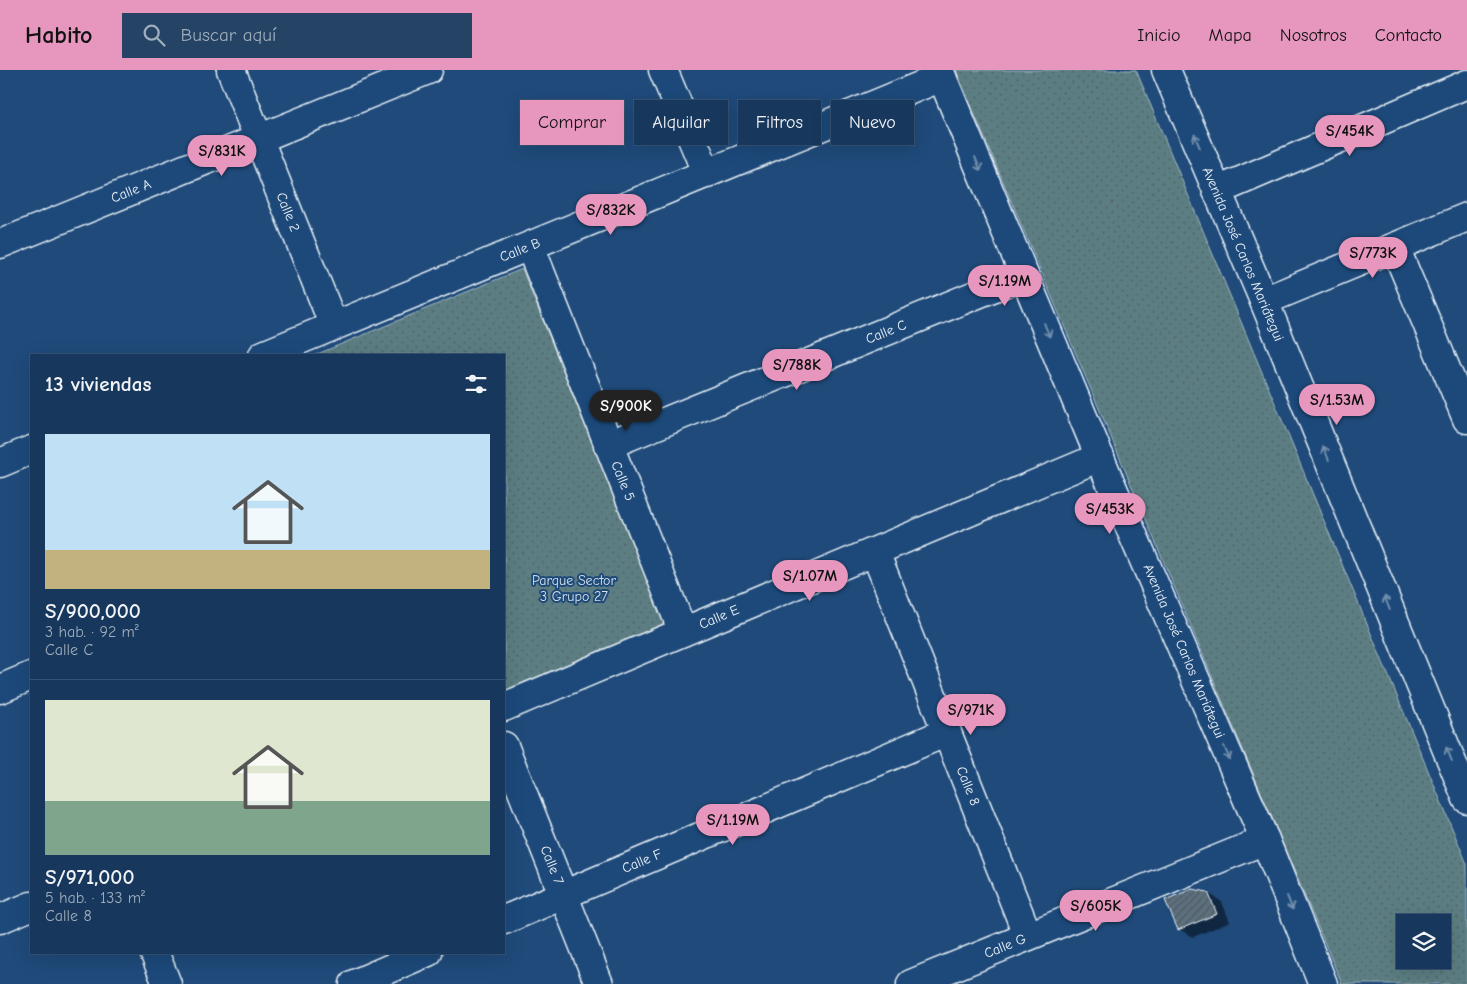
<!DOCTYPE html>
<html lang="es">
<head>
<meta charset="utf-8">
<style>
  body { margin:0; font-family:"Comic Neue",sans-serif; background:#244365; color:#f1f3f6; height:100vh; display:flex; flex-direction:column; font-size:19px; white-space:nowrap }
  * { box-sizing:border-box; margin:0 }
  p { font-size:16px; color:#9eacbb }
  .icon { flex:none; width:28px; height:28px; fill:none; stroke:currentColor; stroke-width:2; stroke-linecap:round; stroke-linejoin:round }
  .map { position:relative; flex:1; overflow:hidden }
  .drawer { position:absolute; left:30px; top:284px; width:475px; height:600px; display:flex; flex-direction:column; background:#17385c; border-radius:0px; box-shadow:0 5px 20px #0002,0 0 0 1px #365272 }
  .drawer>* { flex:none }
  .top-card { position:absolute; left:520px; top:30px; width:475px; height:45px; display:flex; gap:10px }
  .buttons { position:absolute; left:1396px; top:844px; display:grid; gap:10px }
  .buttons a { display:grid; place-items:center; width:55px; height:55px; border-radius:0px; background:#17385c; box-shadow:0 5px 20px #0002,0 0 0 1px #365272; font-size:25px }
  .price { position:absolute; translate:-50% -42px; padding:0 11px; border-radius:18px; background:#e797bd; color:#111; font-size:16px; line-height:32px; filter:drop-shadow(0 1px 2px #0008) }
  .price::after { content:''; position:absolute; left:50%; top:30px; width:15px; height:11px; margin-left:-8px; background:inherit; clip-path:polygon(0 0,100% 0,50% 100%) }
  .price.active { background:#222; color:#fff }
  ul { padding:0; list-style:none }
  li { display:grid; align-content:center; gap:10px; height:265px; padding:0 15px }
  li+li { border-top:1px solid #365272 }
  li span { display:grid; place-items:center; height:155px; border-radius:0px; color:#555 }
  li>.icon { margin-inline-start:auto }
  span .icon { width:90px; height:90px; fill:#fffc; stroke-width:1 }
  li b { font-size:21px }
  h2 { display:flex; justify-content:space-between; align-items:center; height:60px; padding:0 15px; font-size:21px }
  .pill { padding:0 18px; border-radius:0px; background:#17385c; box-shadow:0 5px 20px #0002,0 0 0 1px #365272; font-size:18px; line-height:45px }
  .pill.active { background:#e797bd; color:#111 }
  header { display:flex; align-items:center; gap:30px; box-sizing:border-box; height:70px; padding:0 25px; background:#e797bd; color:#111 }
  header strong { font-size:24px }
  nav { display:flex; gap:28px; margin-inline-start:auto; font-size:18px }
  .search { width:350px; height:45px; background:#244365; display:flex; align-items:center; gap:12px; box-sizing:border-box; padding:0 18px; border-radius:0px; color:#9eacbb; font-size:19px }
  .map>svg:first-child { display:block }
</style>
</head>
<body>
<header>
<strong>Habito</strong>
<div class="search"><svg class="icon" aria-label="search" viewBox="0 0 24 24"><circle cx="10" cy="10" r="6"/><path d="M15 15l6 6"/></svg>Buscar aquí</div>
<nav><a>Inicio</a><a>Mapa</a><a>Nosotros</a><a>Contacto</a></nav>
</header>
<div class="map">
<svg width="1467" height="914" viewBox="0 0 1467 914">
  <defs>
    <pattern id="park-dots" width="8" height="8" patternUnits="userSpaceOnUse" patternTransform="scale(1.25)"><rect width="8" height="8" fill="#5c7e83"/><path d="M2 2h.1M6 6h.1" fill="none" stroke="#526669" stroke-width="1.8" stroke-linecap="round"/></pattern>
    <pattern id="building-hatch" width="6" height="6" patternUnits="userSpaceOnUse" patternTransform="scale(1.25)"><rect width="6" height="6" fill="#5d707e"/><path d="M-1 1l2-2M0 6l6-6M5 7l2-2" fill="none" stroke="#505a61"/></pattern>
  </defs>
  <rect width="100%" height="100%" fill="#1f4a7a"/>
  <filter id="ink" filterUnits="userSpaceOnUse"><feTurbulence type="fractalNoise" baseFrequency=".02" numOctaves="2"/><feDisplacementMap in="SourceGraphic" scale="10" xChannelSelector="R" yChannelSelector="G"/><feConvolveMatrix kernelMatrix="1 2 1 2 8 2 1 2 1" color-interpolation-filters="sRGB"/></filter>
  <g filter="url(#ink)">
    <path fill="url(#park-dots)" stroke="#a2b8be" fill-rule="evenodd" d="M956,0H1136L1467,794V914H1342ZM1405,852H1442V890H1405Z
      M522,199L666,556L504,623V285H315Z"/>
    <path fill="#0007" d="M1208,823L1222,832L1230,852L1193,867L1179,859Z"/>
    <path fill="url(#building-hatch)" stroke="#e8f1f8" d="M1192,819L1208,822L1217,844L1178,860L1165,830Z"/>
    <g fill="none" stroke-linecap="round" stroke-linejoin="round">
      <defs>
        <path id="minor" d="M231,0L334,256
          M663,0L707,104
          M1217,121L1467,14
          M0,174L428,0
          M530,176L683,562
          M1395,177L1467,349
          M1264,231L1467,147
          M263,285L942,7
          M608,375L1024,205
          M0,393L31,380
          M875,482L1028,866
          M0,619L31,606
          M504,637L1100,387
          M504,676L599,914
          M0,849L31,836
          M504,850L947,662
          M154,882L167,914
          M354,914L428,882
          M911,914L1265,770"/>
        <path id="secondary" d="M939,0L1108,407L1265,770L1323,914
          M1166,0L1264,231L1467,729"/>
      </defs>
      <use href="#minor" stroke="#e8f1f8" stroke-width="31"/>
      <use href="#secondary" stroke="#e8f1f8" stroke-width="31"/>
      <use href="#minor" stroke="#1f4a7a" stroke-width="28"/>
      <use href="#secondary" stroke="#1f4a7a" stroke-width="28"/>
    </g>
    <defs><path id="oneway-shaft" d="M-6 0H5M1.5-3L5.5 0L1.5 3" fill="none" stroke-width="1.6" stroke-linecap="round" stroke-linejoin="round" transform="scale(1.25)"/></defs>
    <g stroke="#6f8dac">
      <use href="#oneway-shaft" transform="translate(1197 71) rotate(-113)"/>
      <use href="#oneway-shaft" transform="translate(978 94) rotate(67)"/>
      <use href="#oneway-shaft" transform="translate(1047 260) rotate(67)"/>
      <use href="#oneway-shaft" transform="translate(1326 383) rotate(-112)"/>
      <use href="#oneway-shaft" transform="translate(1387 533) rotate(-112)"/>
      <use href="#oneway-shaft" transform="translate(1227 683) rotate(67)"/>
      <use href="#oneway-shaft" transform="translate(1449 684) rotate(-112)"/>
      <use href="#oneway-shaft" transform="translate(1290 833) rotate(68)"/>
    </g>
  </g>
  <g text-anchor="middle" dominant-baseline="central" stroke-width="4" stroke-linejoin="round" paint-order="stroke">
    <g font-size="14" fill="#e8f1f8" stroke="#1f4a7a">
      <text transform="translate(131 121) rotate(-22)">Calle A</text>
      <text transform="translate(288 142) rotate(68)">Calle 2</text>
      <text transform="translate(520 180) rotate(-22)">Calle B</text>
      <text transform="translate(1243 184) rotate(67)">Avenida José Carlos Mariátegui</text>
      <text transform="translate(886 262) rotate(-22)">Calle C</text>
      <text transform="translate(623 411) rotate(68)">Calle 5</text>
      <text transform="translate(719 547) rotate(-23)">Calle E</text>
      <text transform="translate(1184 581) rotate(67)">Avenida José Carlos Mariátegui</text>
      <text transform="translate(968 716) rotate(68)">Calle 8</text>
      <text transform="translate(642 791) rotate(-23)">Calle F</text>
      <text transform="translate(552 795) rotate(68)">Calle 7</text>
      <text transform="translate(1005 876) rotate(-22)">Calle G</text>
    </g>
    <g font-size="14" fill="#d3e0e6" stroke="#1f4a7a">
      <text x="574" y="510">Parque Sector<tspan x="574" dy="16">3 Grupo 27</tspan></text>
    </g>
  </g>
</svg>
<div class="buttons">
<a><svg class="icon" aria-label="layers" viewBox="0 0 24 24"><path d="M12 4l9 5-9 5-9-5zM3 14l9 5 9-5"/></svg></a>
</div>
<b class="price" style="left:1350px;top:87px">S/454K</b>
<b class="price" style="left:222px;top:107px">S/831K</b>
<b class="price" style="left:611px;top:166px">S/832K</b>
<b class="price" style="left:1373px;top:209px">S/773K</b>
<b class="price" style="left:1005px;top:237px">S/1.19M</b>
<b class="price" style="left:797px;top:321px">S/788K</b>
<b class="price" style="left:1337px;top:356px">S/1.53M</b>
<b class="price active" style="left:626px;top:362px">S/900K</b>
<b class="price" style="left:1110px;top:465px">S/453K</b>
<b class="price" style="left:810px;top:532px">S/1.07M</b>
<b class="price" style="left:971px;top:666px">S/971K</b>
<b class="price" style="left:733px;top:776px">S/1.19M</b>
<b class="price" style="left:1096px;top:862px">S/605K</b>
<div class="top-card">
<a class="pill active">Comprar</a>
<a class="pill">Alquilar</a>
<a class="pill">Filtros</a>
<a class="pill">Nuevo</a>
</div>
<section class="drawer">
<h2>13 viviendas<svg class="icon" aria-label="filters" viewBox="0 0 24 24"><path d="M4 7h16M4 17h16"/><circle cx="9" cy="7" r="2"/><circle cx="15" cy="17" r="2"/></svg></h2>
<ul>
<li><span style="background:linear-gradient(#bfe0f5 75%,#c2b280 0)"><svg class="icon" aria-label="home" viewBox="0 0 24 24"><path d="M3 11l9-7 9 7M6 9v11h12V9"/></svg></span><div><b>S/900,000</b><p>3 hab. · 92 m²</p><p>Calle C</p></div></li>
<li><span style="background:linear-gradient(#dfe7d0 65%,#7fa58c 0)"><svg class="icon" aria-label="home" viewBox="0 0 24 24"><path d="M3 11l9-7 9 7M6 9v11h12V9"/></svg></span><div><b>S/971,000</b><p>5 hab. · 133 m²</p><p>Calle 8</p></div></li>
</ul>
</section>
</div>
</body>
</html>
